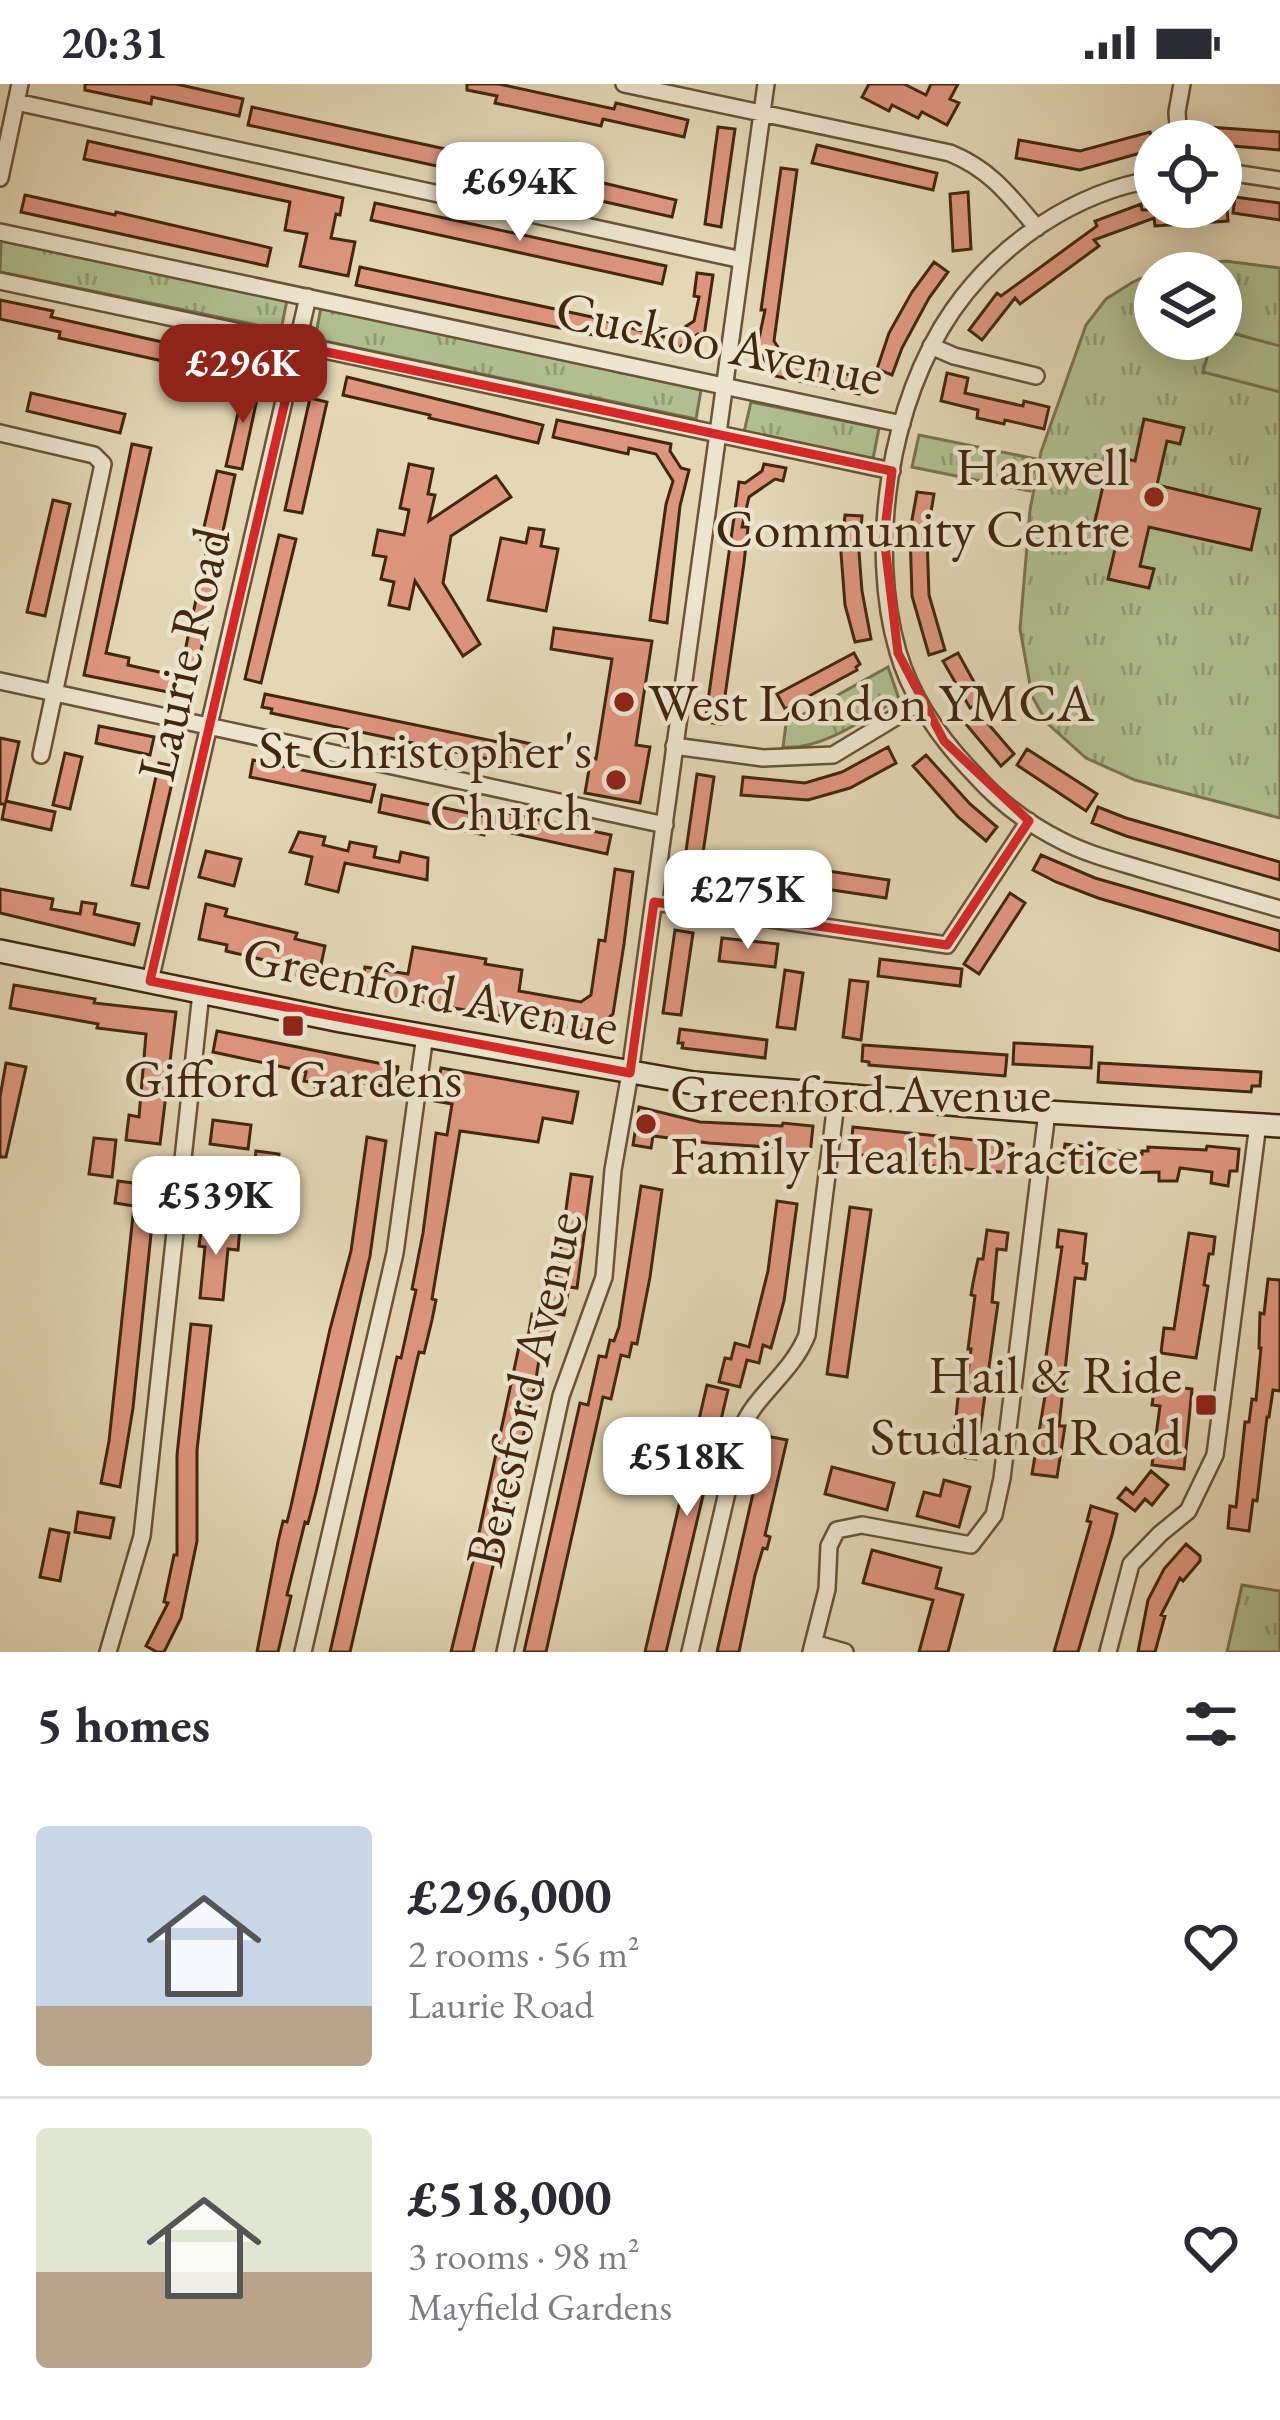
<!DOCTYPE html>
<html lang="en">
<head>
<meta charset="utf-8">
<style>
  body { margin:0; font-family:"EB Garamond",serif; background:#f2f2f3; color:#2b2b33; height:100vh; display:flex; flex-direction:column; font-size:45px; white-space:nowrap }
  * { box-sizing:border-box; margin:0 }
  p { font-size:39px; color:#7c7c81 }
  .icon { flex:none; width:66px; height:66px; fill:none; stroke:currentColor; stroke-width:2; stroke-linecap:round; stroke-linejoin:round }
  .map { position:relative; height:1568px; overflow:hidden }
  .details { display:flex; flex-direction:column; background:#fff; flex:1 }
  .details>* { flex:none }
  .buttons { position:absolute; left:1134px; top:36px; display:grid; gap:24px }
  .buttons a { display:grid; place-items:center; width:108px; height:108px; border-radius:50%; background:#fff; box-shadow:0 6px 30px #0003; font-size:60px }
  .price { position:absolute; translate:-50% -102px; padding:0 27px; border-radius:24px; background:#fff; color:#222; font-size:39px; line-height:78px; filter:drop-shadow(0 3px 6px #0008) }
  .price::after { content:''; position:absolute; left:50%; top:72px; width:36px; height:27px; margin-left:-18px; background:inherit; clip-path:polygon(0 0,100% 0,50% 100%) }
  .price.selected { background:#8f2418; color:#fff }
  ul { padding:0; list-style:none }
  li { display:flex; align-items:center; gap:36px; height:300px; padding:0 36px }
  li+li { border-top:3px solid #e1e1e2 }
  li span { display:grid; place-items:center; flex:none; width:336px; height:240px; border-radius:12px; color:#555 }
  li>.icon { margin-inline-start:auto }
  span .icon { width:144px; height:144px; fill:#fffc; stroke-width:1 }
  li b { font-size:51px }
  h2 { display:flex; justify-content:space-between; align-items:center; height:144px; padding:0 36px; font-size:51px }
  .status { display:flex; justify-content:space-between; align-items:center; height:84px; padding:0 60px; background:#fff; direction:ltr }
  .status svg { height:33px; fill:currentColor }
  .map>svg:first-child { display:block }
</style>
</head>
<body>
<div class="status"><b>20:31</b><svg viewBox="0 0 49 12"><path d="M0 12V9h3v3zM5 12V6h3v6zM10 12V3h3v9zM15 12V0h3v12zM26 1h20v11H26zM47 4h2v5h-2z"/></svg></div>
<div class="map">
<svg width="1280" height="1568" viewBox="0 0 1280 1568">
  <defs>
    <pattern id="grass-tufts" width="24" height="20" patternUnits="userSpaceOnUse" patternTransform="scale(3)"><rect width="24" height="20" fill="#b0bf90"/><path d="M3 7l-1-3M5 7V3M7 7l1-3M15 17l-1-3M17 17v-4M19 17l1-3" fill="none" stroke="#919b74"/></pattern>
  </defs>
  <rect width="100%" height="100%" fill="#e3d7b5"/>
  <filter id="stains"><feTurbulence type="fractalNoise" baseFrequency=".00167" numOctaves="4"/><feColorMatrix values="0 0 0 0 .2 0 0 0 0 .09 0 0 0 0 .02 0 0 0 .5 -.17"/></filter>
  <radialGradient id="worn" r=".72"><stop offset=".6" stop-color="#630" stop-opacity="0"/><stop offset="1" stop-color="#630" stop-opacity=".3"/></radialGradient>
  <path fill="url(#grass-tufts)" stroke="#797350" stroke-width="3" fill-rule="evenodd" d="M1,157L287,216L281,246L0,188Z
    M1225,177L1280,184V734L1135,696L1086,674L1047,639L1032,612L1020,545L1030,426L1041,368L1086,241L1106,215L1133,198L1160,186ZM1155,189H1221V255H1155Z
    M321,223L701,306L696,335L315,255Z
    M751,318L879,344L873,375L744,348Z
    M919,351L1036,375L1030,407L912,383Z
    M888,583L899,615C865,634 821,667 783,663L786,640Z
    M1242,1501L1280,1507V1568H1227Z"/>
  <path fill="#b0bf90" stroke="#797350" stroke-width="3" d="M1221,246L1280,262V308L1203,288L1212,255H1221Z"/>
  <path fill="#de957e" stroke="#42270f" stroke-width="3" d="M85,0H176L243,15L239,32L152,13L151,20L142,18L85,6Z
    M467,0H499L614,25L616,19L688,36L684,53L603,35L601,42L495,19L497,12L467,6Z
    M869,0H904L926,11L931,0H958L950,15L959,19L947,41L922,28L918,34L892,21L889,27L862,13Z
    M252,23L473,71L469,89L248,41Z
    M718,43L735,45L721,143L705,140Z
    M1208,43L1280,48V66L1221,61V57H1207Z
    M1150,48L1155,65L1080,86L1016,74L1019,56L1080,67Z
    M88,57L343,114L340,131L336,130L331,154L355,158L348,192L300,182L307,150L285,146L290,118L84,75Z
    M817,61L937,89L933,106L812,79Z
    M483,67L562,84L561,89L676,116L672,133L566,109L567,104L479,84Z
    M781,84L797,86L774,257L788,279L862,293L859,310L775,292L757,264L765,226H761Z
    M968,108L971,165L953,167L950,110Z
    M25,111L115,131L116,128L271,164L267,182L21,128Z
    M1235,113L1280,119V136L1233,129Z
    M375,119L666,182L662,200L371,136Z
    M1141,120L1142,126L1227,123L1228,137L1155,142L1154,134L1094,156L1099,162L1020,220L1015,214L982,256L969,246L997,209L1001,212L1079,155L1097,142L1095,137Z
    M934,178L948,188L929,214L902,264L892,291L877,285L889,249L912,208Z
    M360,183L592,233L668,254L694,237L699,213L694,212L697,189L713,191L704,252L698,250L681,262L679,269L356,201Z
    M0,216L53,227L51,233L171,260L167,278L59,254L60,248L0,235Z
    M187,256L242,267L238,286L183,274Z
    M947,289L968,294L965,309L1023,322L1024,317L1049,323L1044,345L1005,336L1004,340L977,334L978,326L941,317Z
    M347,293L543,341L538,359L429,334L430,331L343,311Z
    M245,298L260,301L242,385L226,382Z
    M31,309L125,330L120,349L27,327Z
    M310,314L327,318L302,429L285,426Z
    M1144,335L1184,344L1180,360L1167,357L1157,401L1260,425L1251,466L1149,443L1140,482L1154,485L1149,504L1108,495L1118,452L1093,446L1110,371L1135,377Z
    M557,336L671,360L670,367L681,384L689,386L680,422L667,539L650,536L666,420L673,397L656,370L629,364L628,370L553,353Z
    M132,360L151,364L106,569L129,574L128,581L177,592L173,609L84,591Z
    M409,380L433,385L428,410L435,411L429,437L496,392L511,413L451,452L443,499L480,560L463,572L415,497L409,525L389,521L394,498L381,495L386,473L373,471L378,446L404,451L409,426L400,424Z
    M764,380L786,384L783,397L775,395L749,413L742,443H748L744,479L721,640L705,638L739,398L745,399L762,387Z
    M217,387L235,391L220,461L201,456Z
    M917,408L934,410L927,452L929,511L945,566L929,571L912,512L910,447Z
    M53,416L70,420L45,532L27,528Z
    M845,431L862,432L859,468L862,507L871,555L855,558L845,521L841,469Z
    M529,444L544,446L541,462L558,465L546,527L488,516L501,454L526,459Z
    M279,451L296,455L261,599L245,595Z
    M206,469L222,473L197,584L182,581Z
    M554,544L652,557L636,661L650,663L640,719L585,709L591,674L596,675L612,575L551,565Z
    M854,569L860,580L856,583L857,586L785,625L777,610Z
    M958,569L984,616L970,624L943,577Z
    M265,610L503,659L504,654L536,661L531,684L271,629L272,625L262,623Z
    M978,628L1014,670L1001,682L965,639Z
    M99,642L154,653L150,671L96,659Z
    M0,654L19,658L6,717L55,728L51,746L2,735L5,720H0Z
    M888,663L896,679L850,704L808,716L741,711L743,693L805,699L842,688Z
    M1027,665L1097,710L1086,727L1017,681Z
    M65,669L82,673L70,725L53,721Z
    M926,671L970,720L997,743L986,757L958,733L913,682Z
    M253,676L375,701L371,718L250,693Z
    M159,679L173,682L171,689L174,690L148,804L132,801Z
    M697,690L714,693L699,797L682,795Z
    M382,711L488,733L484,751L379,728Z
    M1098,723L1126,734L1280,778V796L1126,752L1092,739Z
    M497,727L611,751L607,770L493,745Z
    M299,748L325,753L323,761L348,767L350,758L376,763L374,773L399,778L401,768L428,774L427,796L345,779L338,808L306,800L312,773L290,768Z
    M206,767L241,775L234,802L199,793Z
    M1041,771L1095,794L1280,847V867L1098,814L1056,798L1033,786Z
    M794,782L889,796L886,814L792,800Z
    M615,785L633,788L624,860L613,930L592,948L361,908L365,883L408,890L413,863L486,875L485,880L522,886L519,907L581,918L591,911L599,856L605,857Z
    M730,785L783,792L780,810L728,802Z
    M0,805L53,815L51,825L80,830L82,818L96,820L94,830L139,840L134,861L0,829Z
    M1010,809L1025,819L979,890L964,880Z
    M206,820L227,825L225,832L297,849L295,855L325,862L318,895L297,891L298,884L226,867L227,861L199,855Z
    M675,846L693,849L681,931L663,929Z
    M722,854L778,860L775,883L719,877Z
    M880,875L962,885L960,902L878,892Z
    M785,886L803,889L795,945L777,943Z
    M850,896L868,898L861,956L843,953Z
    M14,901L95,915L94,919L176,928L160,1060L126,1056L129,1031L139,1033L146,950L97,944L98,940L10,924Z
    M680,945L767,956L765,974L682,964L683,959H678Z
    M217,947L398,983L395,1004L335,994L333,1006L315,1003V999L304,997L306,988L213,968Z
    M1014,959L1092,963L1091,984L1013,980Z
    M863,961L1007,971L1005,992L869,981V978L862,977Z
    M6,979L26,983L6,1073H0V1013Z
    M1099,979L1261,988L1260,1002H1252L1251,1008L1098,998Z
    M441,984L578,1008L572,1039L543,1034L538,1058L460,1047L432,1215L436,1216L432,1236L424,1269L419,1268L350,1568H330L397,1273L401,1274L416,1206L412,1205L423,1149L436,1049L447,1051L452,1020L435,1017Z
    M639,1023L700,1038L782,1042L783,1039L813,1042L810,1071L781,1072L782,1064L709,1059L653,1052L651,1064L633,1061Z
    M213,1036L251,1041L248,1065L210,1060Z
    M853,1043L1013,1060L1011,1089L912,1080V1076L850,1070Z
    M367,1053L386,1057L370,1172L316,1408L308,1439L305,1438L287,1511L291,1512L278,1568H257L278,1458L283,1437L287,1438L291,1422L330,1245L351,1167Z
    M94,1054L116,1056L112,1093L89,1090Z
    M1065,1060L1142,1070V1067H1148V1063L1206,1066L1207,1062L1239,1065L1237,1087H1230L1228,1102L1211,1099L1212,1088L1180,1084L1177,1097H1159V1088L1126,1089L1081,1084L1080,1090L1061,1087Z
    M256,1067L279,1070L270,1145L247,1143Z
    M571,1090L592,1093L577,1204L569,1203L564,1231L543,1227L547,1203L555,1204Z
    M118,1097L156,1102L133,1324L120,1403L101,1399L109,1357L134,1122L115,1119Z
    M641,1102L662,1106L650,1193L637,1260L632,1259L629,1273L621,1271L611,1315L603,1313L546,1568H524L580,1319L588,1321L599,1272L606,1273L610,1256L614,1257L619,1243Z
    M777,1117L797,1120L784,1217L771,1264L763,1261L759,1279L747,1276L740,1303L719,1298L725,1274L731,1275L735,1259L749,1263L768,1187Z
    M850,1123L871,1126L847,1293L827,1290Z
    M202,1140L240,1144L238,1166L228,1165L223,1216L200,1214L205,1163L199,1162Z
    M987,1146L1008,1149L1006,1166L997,1165L992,1218L998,1219L976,1375L954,1372L957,1352H954L959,1304L966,1305L971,1265H968L975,1212L971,1211L973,1199L978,1175H983Z
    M1059,1146L1086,1150L1083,1179L1087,1180L1085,1195L1075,1194L1059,1342H1065L1057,1393L1032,1390L1046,1306H1041L1062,1163H1057Z
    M1189,1149L1215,1153L1213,1170H1209L1204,1201L1208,1202L1196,1274L1161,1269L1164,1244L1174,1245Z
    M1268,1195L1280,1196V1307L1273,1306L1269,1333H1267L1257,1417L1253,1416L1249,1447L1228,1444L1230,1422L1236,1423L1245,1338H1249L1252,1315L1256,1316L1261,1264H1259L1260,1229L1264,1230Z
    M532,1230L554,1234L549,1258L542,1257L535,1301L473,1568H451L475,1470L469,1469L472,1457L477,1458L520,1258L527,1259Z
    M191,1240L211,1242L197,1366V1457L181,1534L164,1568H157L146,1562L168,1519L164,1518L174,1471H177V1371Z
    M1155,1300L1192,1305L1184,1385L1152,1381L1160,1322L1152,1321Z
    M707,1301L728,1306L666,1568H645Z
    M766,1352L787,1356L765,1451L770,1453L767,1465L763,1464L755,1491L739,1568H717Z
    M832,1383L894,1399L887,1426L825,1410Z
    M1151,1387L1168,1401L1152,1421L1145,1415L1135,1427L1118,1414L1126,1404L1133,1410Z
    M944,1396L970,1403L959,1443L917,1432L924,1408L940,1412Z
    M1091,1422L1117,1430L1112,1451L1078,1568H1054L1091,1438L1087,1437Z
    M78,1428L114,1434L110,1454L75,1448Z
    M50,1445L69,1449L60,1497L40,1493Z
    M1186,1460L1200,1472V1477L1183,1497L1180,1494L1161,1531L1165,1532L1155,1568H1138L1148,1516L1164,1485Z
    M872,1466L941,1484L936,1504L963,1511L948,1568H919L933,1516L863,1499Z"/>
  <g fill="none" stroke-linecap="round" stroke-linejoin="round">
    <defs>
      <path id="street" d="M624,0L950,69C991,86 1009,111 1037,144
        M16,18L742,176
        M1179,57L1177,28L1182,0
        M1221,87L1280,96
        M0,94L20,0
        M1155,95C1075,108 1000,159 953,226C890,317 867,462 898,568C912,616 941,656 975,691C999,718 1030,741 1062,757C1089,771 1119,778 1148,787C1192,800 1236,812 1280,825
        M0,148L902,340
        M0,197L892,387
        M931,262L954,272L1036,292
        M0,349L94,371L103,380L41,671
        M0,597L665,741
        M674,662L763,674L833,671L919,619
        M654,818L947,861L1029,737
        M150,897L308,213
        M814,1559L845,1568
        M108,1568L142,1452L201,909
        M303,1568L395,1169L425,951
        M505,1568L561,1312L604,1193L613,1086L630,989L766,0
        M690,1568L742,1344C756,1310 792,1289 807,1251L837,1011
        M811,1568L827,1505L829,1462L837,1446L862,1441L971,1461L994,1431L1002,1394L1047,1028
        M1108,1568L1131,1480L1160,1450L1188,1427L1215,1371L1258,1040"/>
      <path id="secondary" d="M0,867L341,937L694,999L1047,1028L1280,1042"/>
    </defs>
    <use href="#street" stroke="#6a5338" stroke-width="20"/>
    <use href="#secondary" stroke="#42270f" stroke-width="26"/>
    <use href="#street" stroke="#ede5cf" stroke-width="15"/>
    <use href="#secondary" stroke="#ede5cf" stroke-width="21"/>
  </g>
  <path fill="none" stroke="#d62828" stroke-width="9" stroke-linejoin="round" d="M298,262L892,387L884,453L898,569L944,657L1029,737L947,861L654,818L630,989L150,897Z"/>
  <g fill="#8f2418" stroke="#ede5cf" stroke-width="4.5">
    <circle cx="1154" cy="413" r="12"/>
    <circle cx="624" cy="618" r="12"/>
    <circle cx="616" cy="696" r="12"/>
    <rect x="281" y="930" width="24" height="24" rx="6"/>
    <circle cx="646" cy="1040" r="12"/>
    <rect x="1194" y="1309" width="24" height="24" rx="6"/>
  </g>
  <g text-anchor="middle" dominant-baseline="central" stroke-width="9" stroke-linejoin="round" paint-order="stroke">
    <g font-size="54" fill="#42270f" stroke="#ede5cf">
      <text transform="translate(720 258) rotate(12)">Cuckoo Avenue</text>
      <text transform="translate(183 570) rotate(-77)">Laurie Road</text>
      <text transform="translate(431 906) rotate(11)">Greenford Avenue</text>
      <text transform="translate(523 1305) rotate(-77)">Beresford Avenue</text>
    </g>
    <g font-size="54" fill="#42270f" stroke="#ede5cf" text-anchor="end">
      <text x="1130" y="382">Hanwell<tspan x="1130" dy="62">Community Centre</tspan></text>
      <text x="648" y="618" text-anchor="start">West London YMCA</text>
      <text x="592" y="665">St Christopher's<tspan x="592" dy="62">Church</tspan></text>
      <text x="293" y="994" text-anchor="middle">Gifford Gardens</text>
      <text x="670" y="1009" text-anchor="start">Greenford Avenue<tspan x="670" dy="62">Family Health Practice</tspan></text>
      <text x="1182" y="1290">Hail &amp; Ride<tspan x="1182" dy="62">Studland Road</tspan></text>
    </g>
  </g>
  <rect width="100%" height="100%" filter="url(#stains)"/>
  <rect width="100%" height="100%" fill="url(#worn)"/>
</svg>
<div class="buttons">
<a><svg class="icon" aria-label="locate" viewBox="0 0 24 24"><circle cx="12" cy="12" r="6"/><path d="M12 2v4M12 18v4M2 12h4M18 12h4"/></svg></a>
<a><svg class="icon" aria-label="layers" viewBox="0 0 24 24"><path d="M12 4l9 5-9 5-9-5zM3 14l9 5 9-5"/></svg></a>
</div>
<b class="price" style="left:520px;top:160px">£694K</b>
<b class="price selected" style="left:243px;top:342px">£296K</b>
<b class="price" style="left:748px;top:868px">£275K</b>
<b class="price" style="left:216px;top:1174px">£539K</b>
<b class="price" style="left:687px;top:1435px">£518K</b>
</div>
<section class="details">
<h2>5 homes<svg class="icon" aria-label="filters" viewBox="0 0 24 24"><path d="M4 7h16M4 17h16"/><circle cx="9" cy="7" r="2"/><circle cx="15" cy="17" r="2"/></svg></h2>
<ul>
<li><span style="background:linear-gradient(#c9d6e8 75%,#b9a48a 0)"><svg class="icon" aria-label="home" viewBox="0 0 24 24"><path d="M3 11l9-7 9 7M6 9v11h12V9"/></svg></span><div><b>£296,000</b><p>2 rooms · 56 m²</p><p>Laurie Road</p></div><svg class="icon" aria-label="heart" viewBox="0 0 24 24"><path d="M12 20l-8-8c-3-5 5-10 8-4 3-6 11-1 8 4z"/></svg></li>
<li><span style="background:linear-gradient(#dfe7d0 60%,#b9a48a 0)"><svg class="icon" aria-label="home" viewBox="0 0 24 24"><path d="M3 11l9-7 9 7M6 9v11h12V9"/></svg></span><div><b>£518,000</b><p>3 rooms · 98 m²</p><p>Mayfield Gardens</p></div><svg class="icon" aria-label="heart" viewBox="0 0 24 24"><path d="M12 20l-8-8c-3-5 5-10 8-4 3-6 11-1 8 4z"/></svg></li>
</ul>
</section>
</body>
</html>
